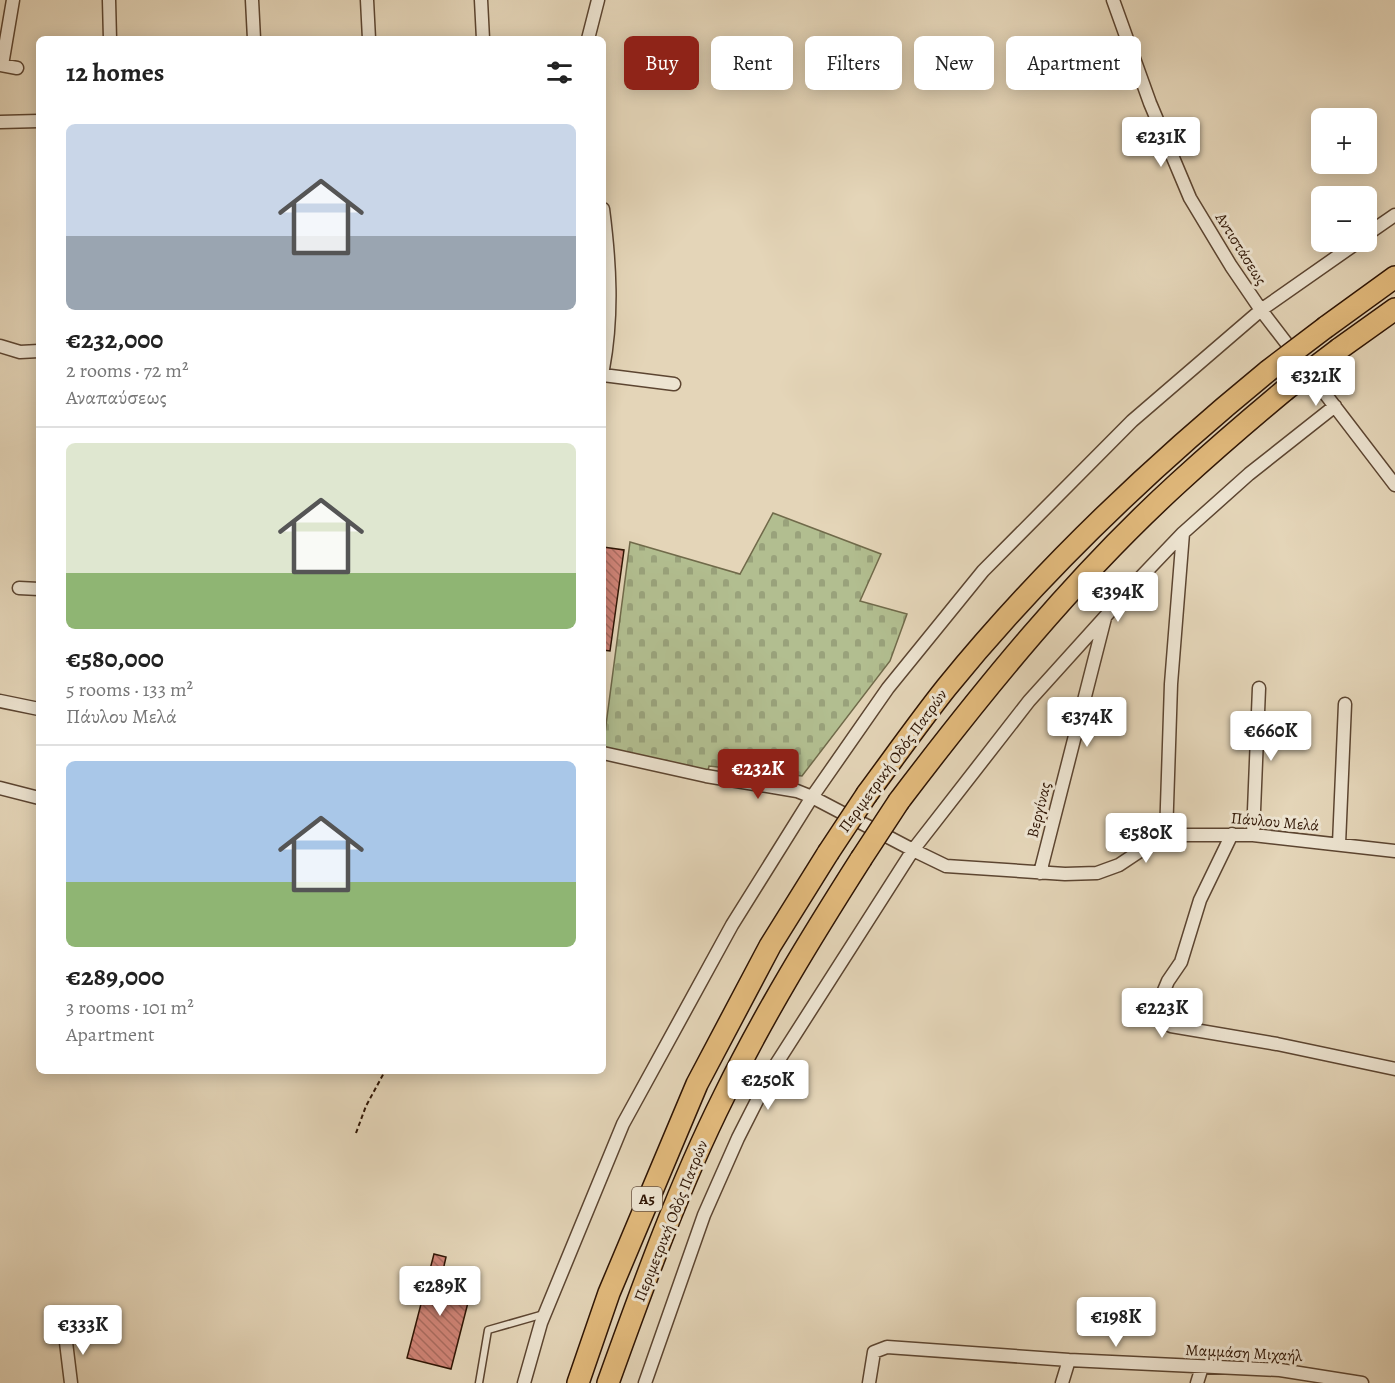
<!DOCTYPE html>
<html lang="en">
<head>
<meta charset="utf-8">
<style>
  body { margin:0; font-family:Alegreya,serif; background:#f6f6f6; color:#222; height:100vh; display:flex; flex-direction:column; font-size:22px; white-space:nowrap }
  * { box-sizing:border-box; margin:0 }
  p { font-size:20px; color:#767676 }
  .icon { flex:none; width:33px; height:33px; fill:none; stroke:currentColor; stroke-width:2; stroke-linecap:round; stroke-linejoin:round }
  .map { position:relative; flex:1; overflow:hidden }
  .drawer { position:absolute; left:36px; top:36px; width:570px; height:1038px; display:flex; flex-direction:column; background:#fff; border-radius:9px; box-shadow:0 3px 15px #0003 }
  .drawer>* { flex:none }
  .banner { position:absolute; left:624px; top:36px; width:570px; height:54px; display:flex; gap:12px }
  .controls { position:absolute; left:1311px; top:108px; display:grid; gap:12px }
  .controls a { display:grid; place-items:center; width:66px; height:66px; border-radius:9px; background:#fff; box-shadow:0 3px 15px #0003; font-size:30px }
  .price { position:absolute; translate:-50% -51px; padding:0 14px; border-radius:6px; background:#fff; color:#222; font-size:20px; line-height:39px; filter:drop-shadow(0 2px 3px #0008) }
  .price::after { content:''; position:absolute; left:50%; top:36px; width:18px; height:14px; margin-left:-9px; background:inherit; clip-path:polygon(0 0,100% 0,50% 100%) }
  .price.on { background:#8f2418; color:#fff }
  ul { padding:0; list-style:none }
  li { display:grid; align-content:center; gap:12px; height:318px; padding:0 30px }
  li+li { border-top:2px solid #e0e0e0 }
  li span { display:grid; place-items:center; height:186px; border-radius:9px; color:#555 }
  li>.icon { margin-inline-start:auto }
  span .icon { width:108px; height:108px; fill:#fffc; stroke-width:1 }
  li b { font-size:26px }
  h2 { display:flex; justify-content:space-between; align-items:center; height:72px; padding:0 30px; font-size:26px }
  .chip { padding:0 21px; border-radius:9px; background:#fff; box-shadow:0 3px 15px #0003; font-size:21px; line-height:54px }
  .chip.on { background:#8f2418; color:#fff }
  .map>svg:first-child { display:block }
</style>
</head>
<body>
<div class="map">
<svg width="1395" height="1383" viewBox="0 0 1395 1383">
  <defs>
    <pattern id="cemetery-stones" width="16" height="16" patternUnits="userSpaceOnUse" patternTransform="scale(1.5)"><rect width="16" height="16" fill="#b2be90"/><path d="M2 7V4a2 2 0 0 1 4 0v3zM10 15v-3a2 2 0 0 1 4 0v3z" fill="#99a27b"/></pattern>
    <pattern id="building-back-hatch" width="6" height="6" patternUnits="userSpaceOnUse" patternTransform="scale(1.5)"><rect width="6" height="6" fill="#d18578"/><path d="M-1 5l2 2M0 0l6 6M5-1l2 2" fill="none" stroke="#aa6c60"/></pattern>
  </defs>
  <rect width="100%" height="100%" fill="#e4d5b8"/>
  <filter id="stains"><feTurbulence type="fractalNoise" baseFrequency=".00333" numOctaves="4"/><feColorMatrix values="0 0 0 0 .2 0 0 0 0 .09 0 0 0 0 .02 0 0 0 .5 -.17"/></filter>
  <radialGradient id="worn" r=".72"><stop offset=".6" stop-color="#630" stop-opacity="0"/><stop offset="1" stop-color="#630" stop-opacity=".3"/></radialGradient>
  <path fill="url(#cemetery-stones)" stroke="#706a4a" stroke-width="1.5" d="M773,513L881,554L860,601L907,614L890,661L802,776L709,766L708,771L603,748L630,542L740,574Z"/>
  <path fill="url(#building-back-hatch)" stroke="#2f1504" stroke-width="1.5" d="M603,547L624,550L610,651L603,650Z
    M434,1254L446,1257L442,1275L473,1283L451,1369L407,1358Z"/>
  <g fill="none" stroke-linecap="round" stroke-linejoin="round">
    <defs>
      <path id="service" d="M479,1383L488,1330L544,1314"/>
      <path id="minor" d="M109,0L110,39
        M252,0L254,39
        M367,0L369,39
        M481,0L483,39
        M1113,0L1150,103L1190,198L1231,266L1261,310L1395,485
        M588,39L598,0
        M0,65L17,68
        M2,65L13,0
        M0,122L39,121
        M603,209C610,263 613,316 603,369
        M1366,235L1395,215
        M0,346L20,352L39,351
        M603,375L674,384
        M19,588L39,589
        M0,701L39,709
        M603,753L706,776L797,791L812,797L913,850L946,866L1065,874L1097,873L1119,865L1158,839L1182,835H1253L1395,851
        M0,788L39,798
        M1232,834L1200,900L1181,962L1168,981L1160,1000V1016L1165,1023L1171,1026L1277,1044L1395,1069
        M1253,835L1259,688
        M1166,836L1171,684L1183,533
        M1339,844L1345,704
        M1040,873L1105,618
        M65,1334L71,1383
        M524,1383L541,1323L623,1124L732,925L812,797L888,688L983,571L1132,421L1261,310L1358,242
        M645,1383L704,1215L738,1138L773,1069L913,850L1029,701L1141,577L1183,533L1249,474L1335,406
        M869,1383L874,1352L887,1347L1069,1360L1280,1370L1362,1383
        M1062,1383L1069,1360
        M1197,1383L1202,1367"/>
      <path id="motorway" d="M1326,327L1395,277
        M1339,349L1395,309
        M867,794C893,759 919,722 946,688C1041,571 1152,466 1268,371
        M899,801C984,689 1074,578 1178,483C1213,451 1249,420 1285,390
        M578,1383L609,1293L697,1084L770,946L828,853
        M608,1383C643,1286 678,1188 724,1096C764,1014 812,936 861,859"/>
    </defs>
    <use href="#service" stroke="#5c4531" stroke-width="9"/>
    <use href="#minor" stroke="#5c4531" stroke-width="15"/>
    <use href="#motorway" stroke="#2f1504" stroke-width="24"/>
    <path stroke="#2f1504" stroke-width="2" stroke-dasharray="4.5 3" stroke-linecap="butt" d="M356,1133L366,1106L385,1071"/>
    <use href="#service" stroke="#ede4d1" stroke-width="6"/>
    <use href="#minor" stroke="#ede4d1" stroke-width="12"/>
    <use href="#motorway" stroke="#e2ba7c" stroke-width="21"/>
    <defs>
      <path id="motorway-bridge" d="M1268,371L1326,327
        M1285,390L1339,349
        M828,853L867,794
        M861,859L899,801"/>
    </defs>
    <use href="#motorway-bridge" stroke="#2f1504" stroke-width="24" stroke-linecap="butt"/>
    <use href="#motorway-bridge" stroke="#e2ba7c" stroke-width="21"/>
  </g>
  <g text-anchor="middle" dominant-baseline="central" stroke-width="6" stroke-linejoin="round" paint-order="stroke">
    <rect fill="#ede4d1" stroke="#685342" stroke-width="1.5" x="632" y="1187" width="30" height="24" rx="4.5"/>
    <g font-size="15" font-weight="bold" fill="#2f1504">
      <text x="647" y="1199">Α5</text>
    </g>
    <g font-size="16" fill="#2f1504" stroke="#ede4d1">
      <text transform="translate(1241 249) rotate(58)">Αντιστάσεως</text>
      <text transform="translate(893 761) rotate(-54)">Περιμετρική Οδός Πατρών</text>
      <text transform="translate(1039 810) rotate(-76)">Βεργίνας</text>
      <text transform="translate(1275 822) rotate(5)">Πάυλου Μελά</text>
      <text transform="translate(671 1221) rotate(-68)">Περιμετρική Οδός Πατρών</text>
      <text transform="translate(1244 1353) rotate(3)">Μαμμάση Μιχαήλ</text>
    </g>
  </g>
  <rect width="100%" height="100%" filter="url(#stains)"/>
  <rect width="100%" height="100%" fill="url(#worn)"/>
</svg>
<div class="controls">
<a>+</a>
<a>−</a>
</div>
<b class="price" style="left:1161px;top:168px">€231K</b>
<b class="price" style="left:1316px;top:407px">€321K</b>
<b class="price" style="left:1118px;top:623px">€394K</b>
<b class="price" style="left:1087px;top:748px">€374K</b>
<b class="price" style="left:1271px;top:762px">€660K</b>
<b class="price on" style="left:758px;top:800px">€232K</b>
<b class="price" style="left:1146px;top:864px">€580K</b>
<b class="price" style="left:1162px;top:1039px">€223K</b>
<b class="price" style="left:768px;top:1111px">€250K</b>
<b class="price" style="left:440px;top:1317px">€289K</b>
<b class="price" style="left:1116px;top:1348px">€198K</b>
<b class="price" style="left:83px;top:1356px">€333K</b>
<div class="banner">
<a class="chip on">Buy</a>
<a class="chip">Rent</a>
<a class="chip">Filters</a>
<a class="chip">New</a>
<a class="chip">Apartment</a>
</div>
<section class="drawer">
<h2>12 homes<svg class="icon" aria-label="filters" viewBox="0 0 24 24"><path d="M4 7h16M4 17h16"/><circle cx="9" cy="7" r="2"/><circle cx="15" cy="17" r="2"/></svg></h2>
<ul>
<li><span style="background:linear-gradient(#c9d6e8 60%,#9aa5b1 0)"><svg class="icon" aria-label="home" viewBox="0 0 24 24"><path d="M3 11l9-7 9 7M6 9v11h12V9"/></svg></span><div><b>€232,000</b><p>2 rooms · 72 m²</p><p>Αναπαύσεως</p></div></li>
<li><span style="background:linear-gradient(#dfe7d0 70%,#8fb573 0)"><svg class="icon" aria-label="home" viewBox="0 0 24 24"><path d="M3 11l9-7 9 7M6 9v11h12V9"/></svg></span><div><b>€580,000</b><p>5 rooms · 133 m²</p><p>Πάυλου Μελά</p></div></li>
<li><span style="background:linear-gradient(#a9c7e8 65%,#8fb573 0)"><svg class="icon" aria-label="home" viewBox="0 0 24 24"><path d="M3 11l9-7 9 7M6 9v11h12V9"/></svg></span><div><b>€289,000</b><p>3 rooms · 101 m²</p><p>Apartment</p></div></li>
</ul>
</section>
</div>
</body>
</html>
